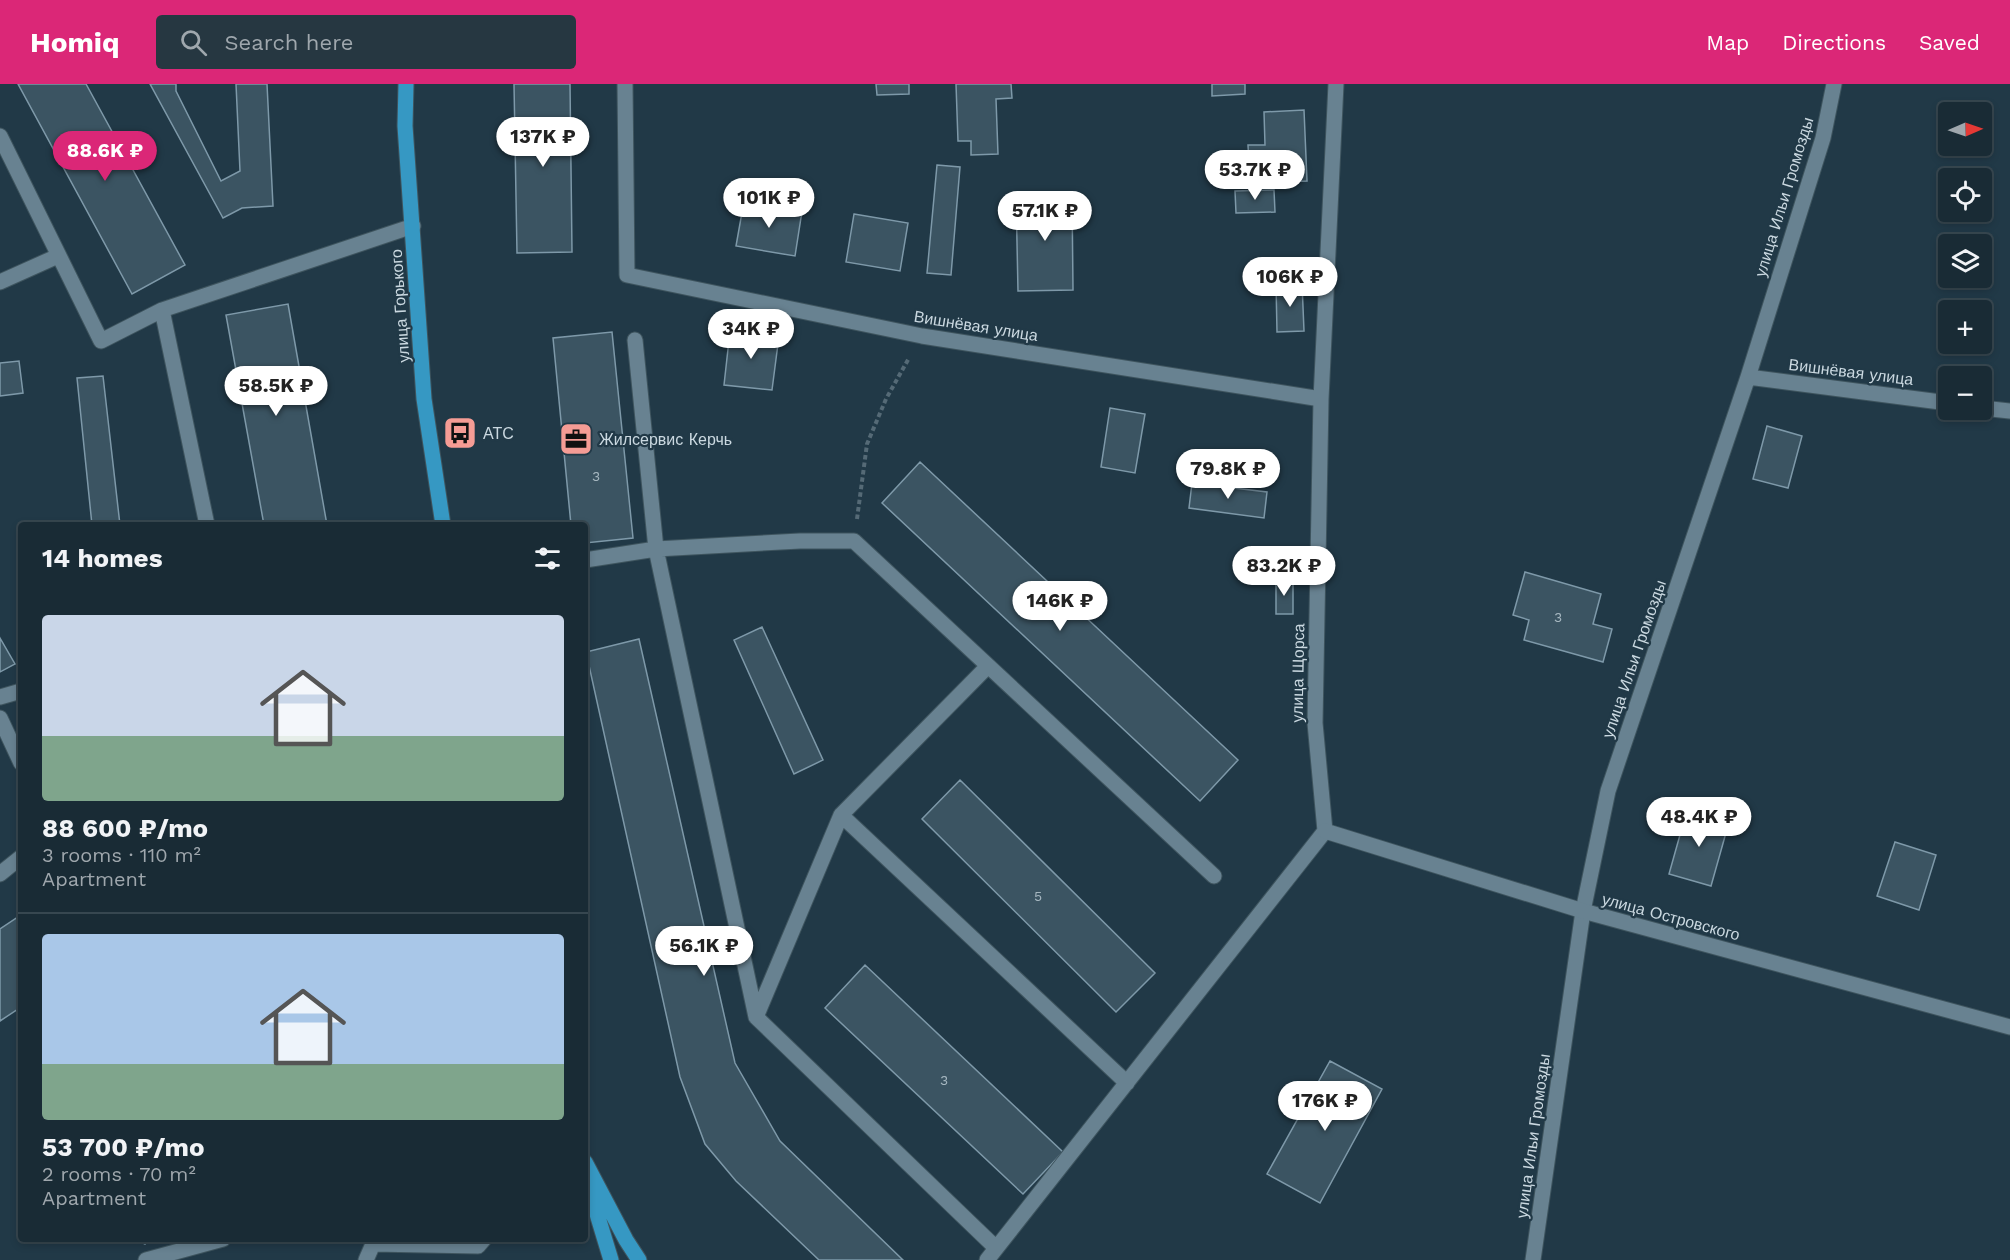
<!DOCTYPE html>
<html lang="en">
<head>
<meta charset="utf-8">
<style>
  body { margin:0; font-family:"Work Sans",sans-serif; background:#263741; color:#f1f3f6; height:100vh; display:flex; flex-direction:column; font-size:22px; white-space:nowrap }
  * { box-sizing:border-box; margin:0 }
  p { font-size:20px; color:#9fa7ad }
  .icon { flex:none; width:33px; height:33px; fill:none; stroke:currentColor; stroke-width:2; stroke-linecap:round; stroke-linejoin:round }
  .map { position:relative; flex:1; overflow:hidden }
  .panel { position:absolute; left:18px; top:438px; width:570px; height:720px; display:flex; flex-direction:column; background:#192b35; border-radius:6px; box-shadow:0 3px 9px #0003,0 0 0 2px #374750 }
  .panel>* { flex:none }
  .needle { width:39px; rotate:88deg }
  .buttons { position:absolute; left:1938px; top:18px; display:grid; gap:12px }
  .buttons a { display:grid; place-items:center; width:54px; height:54px; border-radius:6px; background:#192b35; box-shadow:0 3px 9px #0003,0 0 0 2px #374750; font-size:30px }
  .price { position:absolute; translate:-50% -51px; padding:0 14px; border-radius:21px; background:#fff; color:#222; font-size:20px; line-height:39px; filter:drop-shadow(0 2px 3px #0008) }
  .price::after { content:''; position:absolute; left:50%; top:36px; width:18px; height:14px; margin-left:-9px; background:inherit; clip-path:polygon(0 0,100% 0,50% 100%) }
  .price.selected { background:#db2777; color:#fff }
  ul { padding:0; list-style:none }
  li { display:grid; align-content:center; gap:12px; height:318px; padding:0 24px }
  li+li { border-top:2px solid #374750 }
  li span { display:grid; place-items:center; height:186px; border-radius:6px; color:#555 }
  li>.icon { margin-inline-start:auto }
  span .icon { width:108px; height:108px; fill:#fffc; stroke-width:1 }
  li b { font-size:26px }
  h2 { display:flex; justify-content:space-between; align-items:center; height:72px; padding:0 24px; font-size:26px }
  header { display:flex; align-items:center; gap:36px; box-sizing:border-box; height:84px; padding:0 30px; background:#db2777; color:#fff }
  header strong { font-size:28px }
  nav { display:flex; gap:33px; margin-inline-start:auto; font-size:21px }
  .search { width:420px; height:54px; background:#263741; display:flex; align-items:center; gap:15px; box-sizing:border-box; padding:0 21px; border-radius:6px; color:#9fa7ad; font-size:22px }
  .map>svg:first-child { display:block }
</style>
</head>
<body>
<header>
<strong>Homiq</strong>
<div class="search"><svg class="icon" aria-label="search" viewBox="0 0 24 24"><circle cx="10" cy="10" r="6"/><path d="M15 15l6 6"/></svg>Search here</div>
<nav><a>Map</a><a>Directions</a><a>Saved</a></nav>
</header>
<div class="map">
<svg width="2010" height="1176" viewBox="0 0 2010 1176">
  <rect width="100%" height="100%" fill="#213947"/>
  <path fill="#3b5462" stroke="#7e99a9" stroke-width="1.5" d="M18,0H86L185,181L132,210Z
    M150,0H176V7L221,97L240,87L236,0H267L273,122L242,124L223,134Z
    M514,0H570L572,168L517,169Z
    M876,0H909V10L877,11Z
    M956,0H1011L1012,14L996,15L998,70L971,71V57H958Z
    M1212,0H1245V10L1212,12Z
    M1304,26L1307,97L1250,99L1248,61H1265L1264,28Z
    M937,81L960,83L951,191L927,189Z
    M1274,106L1275,128L1236,129L1235,107Z
    M1072,109L1073,206L1018,207L1016,110Z
    M744,117L802,127L795,172L736,162Z
    M854,130L908,139L900,187L846,178Z
    M1302,199L1304,247L1277,248L1276,200Z
    M288,220L327,441H264L226,231Z
    M730,247L779,252L772,306L724,301Z
    M612,248L633,454L585,459V441H571L553,254Z
    M19,277L23,309L0,312V279Z
    M103,292L120,441H92L77,294Z
    M1110,324L1145,330L1135,389L1101,383Z
    M1767,342L1802,352L1788,404L1753,395Z
    M920,378L1238,676L1200,717L882,419Z
    M1192,399L1267,408L1264,434L1189,424Z
    M1525,488L1601,510L1593,540L1612,545L1603,578L1524,556L1529,536L1513,531Z
    M1276,496H1293V530H1276Z
    M762,543L823,676L794,690L734,556Z
    M0,554L15,580L0,588Z
    M639,555L735,979L780,1057L903,1176H819L736,1097L705,1060L680,993L586,568Z
    M960,696L1155,889L1116,928L922,735Z
    M1687,726L1729,738L1711,802L1669,790Z
    M1895,758L1936,771L1919,826L1877,812Z
    M21,831V923L0,937V845Z
    M865,881L1063,1068L1023,1110L825,924Z
    M1330,977L1382,1005L1320,1119L1267,1090Z
    M134,1155H148L145,1160Z"/>
  <g fill="none" stroke-linecap="round" stroke-linejoin="round">
    <defs>
      <path id="lane" d="M625,0L627,191L922,252L1321,315
        M0,52L101,257L162,226
        M0,198L58,172
        M1748,293L1948,319
        M1982,324L2010,327
        M207,441L162,226L413,142
        M585,476L656,465L635,256
        M988,582L841,731L1127,999
        M0,613L21,607
        M0,634L21,679
        M841,731L756,933L996,1164
        M0,790L21,773
        M756,933L656,465L800,457H854L1214,792
        M372,1155L373,1160L478,1162L484,1155
        M146,1176L223,1155
        M366,1176L373,1160
        M987,1176L1325,747L1315,639L1321,315L1336,0
        M1533,1176L1583,827L1608,707L1748,293L1823,54L1834,0"/>
      <path id="street" d="M1325,747L1583,827L2010,943"/>
      <path id="primary" d="M406,0L405,42L424,315L443,441
        M585,1078L626,1156L639,1176
        M587,1097L611,1176"/>
    </defs>
    <use href="#lane" stroke="#3e545e" stroke-width="17"/>
    <use href="#street" stroke="#3e545e" stroke-width="17"/>
    <use href="#primary" stroke="#3e545e" stroke-width="17"/>
    <path stroke="#556a76" stroke-width="4" stroke-dasharray="4.5 3" stroke-linecap="butt" d="M857,435L867,360L886,315L909,274"/>
    <use href="#lane" stroke="#688291" stroke-width="15"/>
    <use href="#street" stroke="#688291" stroke-width="15"/>
    <use href="#primary" stroke="#3698c3" stroke-width="15"/>
  </g>
  <defs>
    <symbol id="bus-square" viewBox="-11 -11 22 22"><rect x="-9" y="-9" width="18" height="18" rx="4" fill="#f59c95" stroke="#213947"/><path d="M-5-6H5V4H4V6H2V4H-2V6H-4V4H-5ZM-3.5-4V0h7V-4ZM-3.5 1.2v1.5H-2V1.2ZM2 1.2v1.5H3.5V1.2Z" fill="#111"/></symbol>
    <symbol id="office-square" viewBox="-11 -11 22 22"><rect x="-9" y="-9" width="18" height="18" rx="4" fill="#f59c95" stroke="#213947"/><path d="M-6-3h4V-5.5h4V-3h4V5H-6ZM-1-4.5V-3h2v-1.5ZM-6 0V1H6V0Z" fill="#111"/></symbol>
  </defs>
  <g fill-rule="evenodd">
    <use href="#bus-square" x="441" y="330" width="38" height="38"/>
    <use href="#office-square" x="557" y="336" width="38" height="38"/>
  </g>
  <g text-anchor="middle" dominant-baseline="central" stroke-width="4.5" stroke-linejoin="round" paint-order="stroke">
    <g font-size="14" fill="#a6b7c0">
      <text x="596" y="392">3</text>
      <text x="1558" y="533">3</text>
      <text x="1038" y="812">5</text>
      <text x="944" y="996">3</text>
    </g>
    <g font-size="16" fill="#cad8e0" stroke="#213947">
      <text transform="translate(1784 113) rotate(-73)">улица Ильи Громозды</text>
      <text transform="translate(400 222) rotate(-94)">улица Горького</text>
      <text transform="translate(976 242) rotate(9)">Вишнёвая улица</text>
      <text transform="translate(1851 288) rotate(7)">Вишнёвая улица</text>
      <text transform="translate(1634 575) rotate(-71)">улица Ильи Громозды</text>
      <text transform="translate(1298 589) rotate(-89)">улица Щорса</text>
      <text transform="translate(1671 833) rotate(15)">улица Островского</text>
      <text transform="translate(1533 1052) rotate(-82)">улица Ильи Громозды</text>
    </g>
    <g font-size="16" fill="#cad8e0" stroke="#213947" text-anchor="start">
      <text x="483" y="349">АТС</text>
      <text x="599" y="355">Жилсервис Керчь</text>
    </g>
  </g>
</svg>
<div class="buttons">
<a><svg class="needle" viewBox="-14 -14 28 28"><path d="M0-13l5 13h-10z" fill="#e53935"/><path d="M0 13l5-13h-10z" fill="#9fa7ad"/></svg></a>
<a><svg class="icon" aria-label="locate" viewBox="0 0 24 24"><circle cx="12" cy="12" r="6"/><path d="M12 2v4M12 18v4M2 12h4M18 12h4"/></svg></a>
<a><svg class="icon" aria-label="layers" viewBox="0 0 24 24"><path d="M12 4l9 5-9 5-9-5zM3 14l9 5 9-5"/></svg></a>
<a>+</a>
<a>−</a>
</div>
<b class="price" style="left:543px;top:84px">137K ₽</b>
<b class="price selected" style="left:105px;top:98px">88.6K ₽</b>
<b class="price" style="left:1255px;top:117px">53.7K ₽</b>
<b class="price" style="left:769px;top:145px">101K ₽</b>
<b class="price" style="left:1045px;top:158px">57.1K ₽</b>
<b class="price" style="left:1290px;top:224px">106K ₽</b>
<b class="price" style="left:751px;top:276px">34K ₽</b>
<b class="price" style="left:276px;top:333px">58.5K ₽</b>
<b class="price" style="left:1228px;top:416px">79.8K ₽</b>
<b class="price" style="left:1284px;top:513px">83.2K ₽</b>
<b class="price" style="left:1060px;top:548px">146K ₽</b>
<b class="price" style="left:1699px;top:764px">48.4K ₽</b>
<b class="price" style="left:704px;top:893px">56.1K ₽</b>
<b class="price" style="left:1325px;top:1048px">176K ₽</b>
<section class="panel">
<h2>14 homes<svg class="icon" aria-label="filters" viewBox="0 0 24 24"><path d="M4 7h16M4 17h16"/><circle cx="9" cy="7" r="2"/><circle cx="15" cy="17" r="2"/></svg></h2>
<ul>
<li><span style="background:linear-gradient(#c9d6e8 65%,#7fa58c 0)"><svg class="icon" aria-label="home" viewBox="0 0 24 24"><path d="M3 11l9-7 9 7M6 9v11h12V9"/></svg></span><div><b>88 600 ₽/mo</b><p>3 rooms · 110 m²</p><p>Apartment</p></div></li>
<li><span style="background:linear-gradient(#a9c7e8 70%,#7fa58c 0)"><svg class="icon" aria-label="home" viewBox="0 0 24 24"><path d="M3 11l9-7 9 7M6 9v11h12V9"/></svg></span><div><b>53 700 ₽/mo</b><p>2 rooms · 70 m²</p><p>Apartment</p></div></li>
</ul>
</section>
</div>
</body>
</html>
